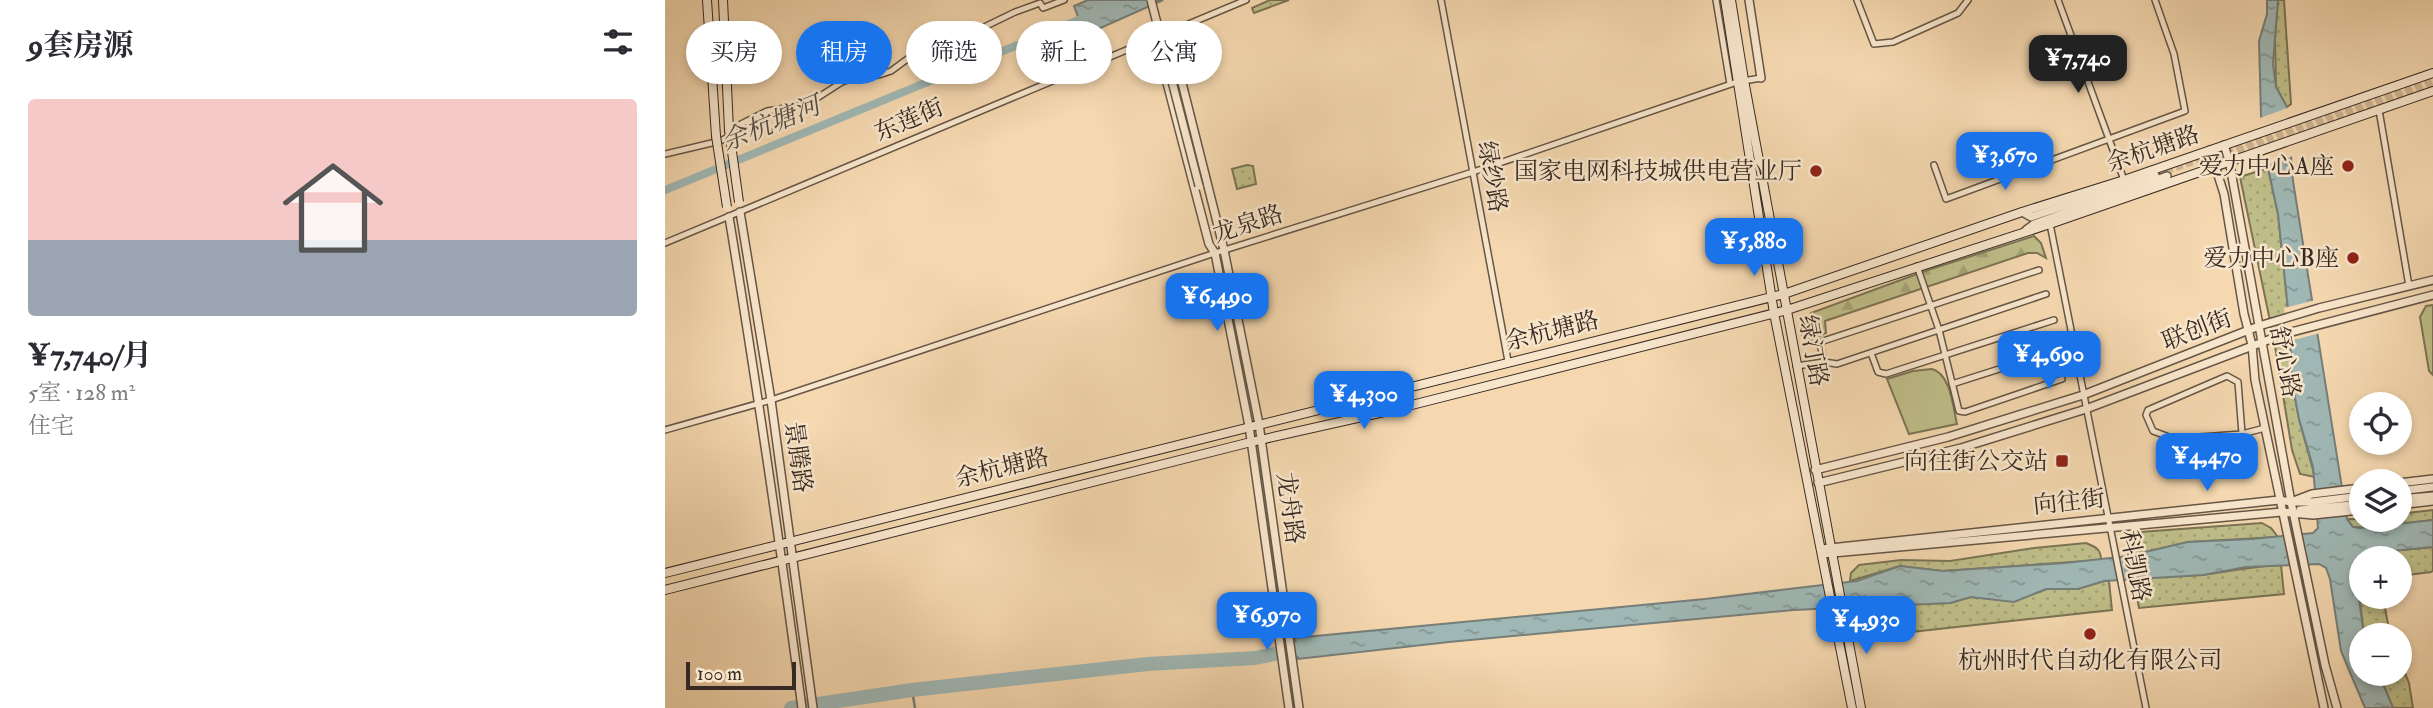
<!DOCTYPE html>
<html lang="zh">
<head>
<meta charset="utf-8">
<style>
  body { margin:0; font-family:"IM FELL Double Pica","Noto Serif SC",serif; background:#f2f2f3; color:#2b2b33; height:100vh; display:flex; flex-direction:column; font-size:26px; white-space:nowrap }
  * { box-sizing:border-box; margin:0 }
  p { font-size:23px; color:#7c7c81 }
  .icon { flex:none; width:38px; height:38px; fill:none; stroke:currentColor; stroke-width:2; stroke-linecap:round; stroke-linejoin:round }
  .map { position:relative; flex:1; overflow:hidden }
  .drawer { display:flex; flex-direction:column; background:#fff; width:665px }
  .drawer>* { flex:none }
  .banner { position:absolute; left:21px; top:21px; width:665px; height:63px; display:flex; gap:14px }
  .controls { position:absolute; left:1684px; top:392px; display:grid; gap:14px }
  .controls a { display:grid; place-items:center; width:63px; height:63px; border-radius:50%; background:#fff; box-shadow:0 4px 10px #0003; font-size:35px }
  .scale { position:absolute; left:21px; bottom:18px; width:110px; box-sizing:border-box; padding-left:7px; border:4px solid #372a22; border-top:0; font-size:19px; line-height:24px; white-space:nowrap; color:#372a22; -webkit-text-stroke:5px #f8e6cc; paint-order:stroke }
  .price { position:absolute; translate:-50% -60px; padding:0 16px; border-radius:14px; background:#1a73e8; color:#fff; font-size:23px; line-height:46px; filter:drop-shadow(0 2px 4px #0008) }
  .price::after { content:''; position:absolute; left:50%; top:42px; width:21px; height:16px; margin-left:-10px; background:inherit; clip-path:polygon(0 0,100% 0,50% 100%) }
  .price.selected { background:#222; color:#fff }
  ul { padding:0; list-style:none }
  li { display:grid; align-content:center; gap:14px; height:371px; padding:0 28px }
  li span { display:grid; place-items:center; height:217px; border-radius:7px; color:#555 }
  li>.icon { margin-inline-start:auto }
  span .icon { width:126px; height:126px; fill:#fffc; stroke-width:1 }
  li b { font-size:30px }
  h2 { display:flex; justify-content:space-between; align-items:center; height:84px; padding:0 28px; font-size:30px }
  .chip { padding:0 24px; border-radius:32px; background:#fff; box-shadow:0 4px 10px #0003; font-size:24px; line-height:63px }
  .chip.selected { background:#1a73e8; color:#fff }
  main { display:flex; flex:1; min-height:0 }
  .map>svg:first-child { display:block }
</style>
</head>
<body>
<main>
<section class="drawer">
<h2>9套房源<svg class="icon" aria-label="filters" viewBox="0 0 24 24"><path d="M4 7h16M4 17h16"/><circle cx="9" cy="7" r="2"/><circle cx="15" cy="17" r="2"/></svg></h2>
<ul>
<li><span style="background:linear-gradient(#f6c9c9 65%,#9aa5b1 0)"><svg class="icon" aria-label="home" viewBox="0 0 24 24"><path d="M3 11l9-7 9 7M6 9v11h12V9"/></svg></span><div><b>¥7,740/月</b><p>5室 · 128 m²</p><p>住宅</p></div></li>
</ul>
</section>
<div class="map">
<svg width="1768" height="708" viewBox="0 0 1768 708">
  <defs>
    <pattern id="grass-dots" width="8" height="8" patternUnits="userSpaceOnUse" patternTransform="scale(1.75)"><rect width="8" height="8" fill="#bfbe89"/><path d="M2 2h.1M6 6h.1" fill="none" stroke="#a5a376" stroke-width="1.8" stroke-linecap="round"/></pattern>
    <pattern id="forest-firs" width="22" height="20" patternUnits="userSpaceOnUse" patternTransform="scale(1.75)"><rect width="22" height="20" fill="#bfbe89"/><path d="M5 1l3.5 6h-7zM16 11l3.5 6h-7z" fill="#a5a376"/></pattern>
    <pattern id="water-ripples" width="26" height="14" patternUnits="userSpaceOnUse" patternTransform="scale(1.75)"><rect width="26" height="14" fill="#a0b8b5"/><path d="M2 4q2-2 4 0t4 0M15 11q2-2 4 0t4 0" fill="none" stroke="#839693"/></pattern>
  </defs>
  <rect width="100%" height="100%" fill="#f5d8b0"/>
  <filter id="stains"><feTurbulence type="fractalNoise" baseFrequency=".00286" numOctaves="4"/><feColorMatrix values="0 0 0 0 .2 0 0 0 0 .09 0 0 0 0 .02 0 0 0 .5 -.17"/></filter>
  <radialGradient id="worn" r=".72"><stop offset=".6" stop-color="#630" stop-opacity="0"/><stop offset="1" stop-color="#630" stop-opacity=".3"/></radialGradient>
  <path fill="url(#grass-dots)" stroke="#7b7456" stroke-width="2" d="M605,0H624L589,13L587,8Z
    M1613,0H1619L1626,104L1622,107L1611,87L1610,39Z
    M582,165L588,166L591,184L572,189L567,169Z
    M1603,168L1613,214L1625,328L1627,382L1634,419L1650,477L1635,474L1627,450L1609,340L1575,177Z
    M1768,510V520L1704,528L1688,527L1682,519L1734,520V514Z
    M1597,523L1606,528L1613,537L1523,542L1463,556L1466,540L1475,532Z
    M1421,543C1431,547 1436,549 1436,560L1278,571L1235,566L1185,581L1186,573L1194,565L1236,560L1285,561L1369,548Z
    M1768,547V571L1766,572L1734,576V558H1696V597H1718L1725,635H1699L1690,560L1695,555L1705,553Z
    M1616,565L1619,594L1474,608L1469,581C1490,575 1512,577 1534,575C1562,572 1588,566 1616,565Z
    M1439,581H1444L1447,610L1219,635L1211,637L1203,650L1197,638L1191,606L1285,603L1306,597L1349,601L1382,589H1413Z
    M1734,658L1744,683L1748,708H1728L1714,674H1734Z"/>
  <path fill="url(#forest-firs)" stroke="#7b7456" stroke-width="2" d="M1369,236L1376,243L1381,258L1372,253H1363L1160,321L1161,333L1140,343L1137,335L1146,313L1263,270Z"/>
  <path fill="#bfbe89" stroke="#7b7456" stroke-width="2" d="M1768,305V375L1764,371L1755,317L1761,306Z
    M1267,369C1286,374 1288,408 1292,424L1244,434L1222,379L1248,371Z"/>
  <path fill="url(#water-ripples)" stroke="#767f7a" stroke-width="2" d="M423,0H498L420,35L409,6Z
    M1602,0H1613L1608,64L1611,87L1622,107L1628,181L1682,519L1688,527L1695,528L1768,520V547L1705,553L1695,555L1689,563L1699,635H1696V674H1714L1728,708H1700L1676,651L1665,579L1661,568L1654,564L1581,567L1538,575L1439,581L1413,589H1381L1349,602L1306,597L1285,603L1128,610L784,642L633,659L630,638L1040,599L1192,581L1235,566L1278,571L1400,563L1463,556L1523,542L1587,539L1648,533L1653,528L1648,467L1634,419L1627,382L1625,328L1613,214L1603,168L1596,115L1594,41L1602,14Z"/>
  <path fill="#f5d8b0" d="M1625,107L1628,156L1599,166L1595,118Z
    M1651,300L1655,333L1621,342L1619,308Z"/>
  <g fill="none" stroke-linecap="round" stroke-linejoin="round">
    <path stroke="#767f7a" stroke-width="2.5" d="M247,690L250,708"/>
    <path stroke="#a0b8b5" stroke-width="8" d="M0,190L421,17"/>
    <path stroke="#a0b8b5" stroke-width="14" d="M126,708L247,690L483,664L590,658L649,646"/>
    <path stroke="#cfb594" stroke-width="7" stroke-dasharray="7 3.5" stroke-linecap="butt" d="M1543,162L1768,84
      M1501,171L1768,79"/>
    <defs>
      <path id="minor" d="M776,0L843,361
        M1051,0L1065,84
        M1192,0L1209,44L1228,42L1293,13L1303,0
        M1393,0L1459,180
        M1714,110L1744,286
        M0,154L55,141L76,131V124L102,111L133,106L149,100L177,82L191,77L214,75L226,71L267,41L311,31L350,12L375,3L378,8L399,0
        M1269,165L1281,199L1520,111L1509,54L1490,0
        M1385,224L1481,708
        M0,243L581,0
        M1252,266L1274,330L1294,411L1300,412L1397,379
        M1206,353L1213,372L1221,374L1389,320
        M1159,362L1155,344L1158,341L1374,270
        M1131,366L1159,362L1172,364L1381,294
        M1287,384L1394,350
        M0,430L106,400L550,253L808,172L1072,82L1096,78
        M1504,437L1521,438L1577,434L1571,450L1577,458L1521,466L1511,461L1503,453L1504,437L1488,431L1481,415L1483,410L1562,376L1573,382L1577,434L1600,428"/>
      <path id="tertiary" d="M1084,0L1096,78
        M504,31L559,250L594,424L634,708
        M490,37L544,244L550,253L584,426L624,708
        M1559,145L1564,160L1626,502L1660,665L1672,708
        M1545,150L1559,194L1579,314L1587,345L1590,380L1659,708
        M75,212L106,400L148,708
        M1357,212L1366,217L1490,175
        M64,217C91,380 115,544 137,708
        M1361,230L1369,224L1502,176
        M1150,470L1283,437L1418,395L1594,326L1654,308L1768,280
        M1153,483L1296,448L1421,409L1619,334L1768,295
        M1734,483L1768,479
        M1734,491L1768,487
        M1734,499L1768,496
        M1630,502H1647L1696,496
        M1734,505L1768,501
        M1635,510L1696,504
        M1156,549L1614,500L1626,502L1647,494L1696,488
        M1157,554L1617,512L1648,515L1696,510"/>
      <path id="secondary" d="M42,0L51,136
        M58,0L64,130
        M1060,0L1109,313L1187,708
        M1066,0L1079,80L1196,708
        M0,573L1119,294L1357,212L1459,180L1768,73
        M0,590L586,442L719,412L1122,310L1385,224L1768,91"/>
    </defs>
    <use href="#minor" stroke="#665646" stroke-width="8"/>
    <use href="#tertiary" stroke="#665646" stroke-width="10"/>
    <use href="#secondary" stroke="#372a22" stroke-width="10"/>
    <use href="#minor" stroke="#f8e6cc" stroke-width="5"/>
    <use href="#tertiary" stroke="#f8e6cc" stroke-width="7"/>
    <use href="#secondary" stroke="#f8e6cc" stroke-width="8"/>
    <defs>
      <path id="tertiary-bridge" d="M486,0L534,186"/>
      <path id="secondary-bridge" d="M64,130L74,202
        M51,136L62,207"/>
    </defs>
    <use href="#tertiary-bridge" stroke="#665646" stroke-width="10" stroke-linecap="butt"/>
    <use href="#secondary-bridge" stroke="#372a22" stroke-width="10" stroke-linecap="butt"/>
    <use href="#tertiary-bridge" stroke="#f8e6cc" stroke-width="7"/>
    <use href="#secondary-bridge" stroke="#f8e6cc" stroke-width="8"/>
  </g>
  <g fill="#8f2418" stroke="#f8e6cc" stroke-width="2.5">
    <circle cx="1683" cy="166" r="7"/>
    <circle cx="1151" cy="171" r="7"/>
    <circle cx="1688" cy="258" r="7"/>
    <rect x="1390" y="454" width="14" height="14" rx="3.5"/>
    <circle cx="1425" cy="634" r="7"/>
  </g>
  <g text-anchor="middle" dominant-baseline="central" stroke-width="5" stroke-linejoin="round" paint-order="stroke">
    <g font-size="24" fill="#372a22" stroke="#f8e6cc">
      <text transform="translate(244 120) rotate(-23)">东莲街</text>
      <text transform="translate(1488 149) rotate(-19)">余杭塘路</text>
      <text transform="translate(827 177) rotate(80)">绿纱路</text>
      <text transform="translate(583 224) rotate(-18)">龙泉路</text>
      <text transform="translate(1532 330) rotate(-21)">联创街</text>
      <text transform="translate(887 331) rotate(-14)">余杭塘路</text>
      <text transform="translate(1148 351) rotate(80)">绿汀路</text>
      <text transform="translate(1620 362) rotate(79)">舒心路</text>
      <text transform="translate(133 457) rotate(82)">景腾路</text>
      <text transform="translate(337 468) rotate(-14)">余杭塘路</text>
      <text transform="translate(1404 502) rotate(-6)">向往街</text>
      <text transform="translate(625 508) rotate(82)">龙舟路</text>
      <text transform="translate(1470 566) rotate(79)">科凯路</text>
    </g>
    <g font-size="24" fill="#372a22" stroke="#f8e6cc" text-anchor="end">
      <text x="1669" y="166">爱力中心A座</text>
      <text x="1137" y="171">国家电网科技城供电营业厅</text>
      <text x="1674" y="258">爱力中心B座</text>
      <text x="1383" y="461">向往街公交站</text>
      <text x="1425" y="660" text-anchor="middle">杭州时代自动化有限公司</text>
    </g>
    <g font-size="26" font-style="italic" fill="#514e47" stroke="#f8e6cc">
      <text transform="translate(106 124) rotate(-22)">余杭塘河</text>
    </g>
  </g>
  <rect width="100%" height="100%" filter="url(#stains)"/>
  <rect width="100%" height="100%" fill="url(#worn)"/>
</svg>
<div class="controls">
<a><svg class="icon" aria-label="locate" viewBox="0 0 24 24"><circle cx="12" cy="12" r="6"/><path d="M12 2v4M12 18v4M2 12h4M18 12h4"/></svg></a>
<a><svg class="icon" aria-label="layers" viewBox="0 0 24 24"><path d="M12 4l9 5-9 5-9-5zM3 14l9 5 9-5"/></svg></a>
<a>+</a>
<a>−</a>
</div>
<div class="scale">100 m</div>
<b class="price selected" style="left:1413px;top:95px">¥7,740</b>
<b class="price" style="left:1340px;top:192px">¥3,670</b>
<b class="price" style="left:1089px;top:278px">¥5,880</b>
<b class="price" style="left:552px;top:333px">¥6,490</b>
<b class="price" style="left:1384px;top:391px">¥4,690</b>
<b class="price" style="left:699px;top:431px">¥4,300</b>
<b class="price" style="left:1542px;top:493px">¥4,470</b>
<b class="price" style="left:602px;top:652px">¥6,970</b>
<b class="price" style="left:1201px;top:656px">¥4,930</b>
<div class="banner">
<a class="chip">买房</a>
<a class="chip selected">租房</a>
<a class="chip">筛选</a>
<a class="chip">新上</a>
<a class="chip">公寓</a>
</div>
</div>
</main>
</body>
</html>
